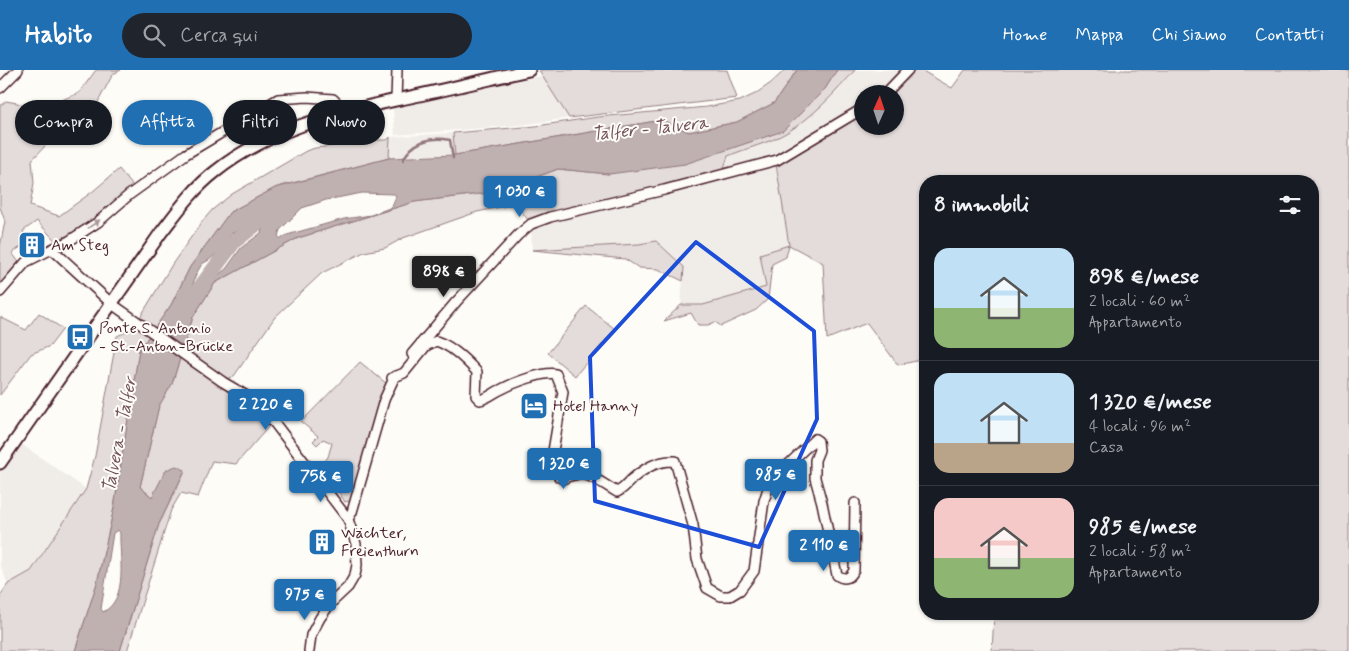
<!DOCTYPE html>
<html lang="it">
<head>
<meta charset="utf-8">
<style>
  body { margin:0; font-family:Mynerve,sans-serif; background:#20242c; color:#f1f3f6; height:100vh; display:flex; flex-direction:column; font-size:19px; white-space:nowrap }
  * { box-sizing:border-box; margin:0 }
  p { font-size:16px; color:#9ea1a6 }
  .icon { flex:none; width:28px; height:28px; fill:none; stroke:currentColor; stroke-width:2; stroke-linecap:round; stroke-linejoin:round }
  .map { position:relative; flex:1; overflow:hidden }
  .panel { position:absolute; left:919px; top:105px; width:400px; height:445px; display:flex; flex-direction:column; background:#171b24; border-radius:20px; box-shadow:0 1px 4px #0004 }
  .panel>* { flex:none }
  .guide { position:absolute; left:15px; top:30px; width:475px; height:45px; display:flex; gap:10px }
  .needle { width:32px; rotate:3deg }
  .controls { position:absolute; left:854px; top:15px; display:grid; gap:10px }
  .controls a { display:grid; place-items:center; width:50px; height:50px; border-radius:50%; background:#171b24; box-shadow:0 1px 4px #0004; font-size:25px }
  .price { position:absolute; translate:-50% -42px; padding:0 11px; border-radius:5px; background:#1f6fb2; color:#fff; font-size:16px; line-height:32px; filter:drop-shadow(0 1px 2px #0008) }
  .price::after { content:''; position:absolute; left:50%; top:30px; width:15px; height:11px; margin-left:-8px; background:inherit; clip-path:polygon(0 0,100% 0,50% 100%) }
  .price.selected { background:#222; color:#fff }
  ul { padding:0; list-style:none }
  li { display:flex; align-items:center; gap:15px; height:125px; padding:0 15px }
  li+li { border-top:1px solid #363941 }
  li span { display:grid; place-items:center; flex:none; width:140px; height:100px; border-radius:15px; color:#555 }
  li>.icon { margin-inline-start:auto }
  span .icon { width:60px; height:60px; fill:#fffc; stroke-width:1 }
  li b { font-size:21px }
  h2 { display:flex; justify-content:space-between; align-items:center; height:60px; padding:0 15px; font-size:21px }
  .pill { padding:0 18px; border-radius:22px; background:#171b24; box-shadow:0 1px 4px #0004; font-size:18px; line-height:45px }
  .pill.selected { background:#1f6fb2; color:#fff }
  header { display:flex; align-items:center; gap:30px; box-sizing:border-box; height:70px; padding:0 25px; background:#1f6fb2; color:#fff }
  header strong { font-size:24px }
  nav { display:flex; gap:28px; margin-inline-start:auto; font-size:18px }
  .search { width:350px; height:45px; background:#20242c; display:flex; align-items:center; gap:12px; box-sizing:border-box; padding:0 18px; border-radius:28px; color:#9ea1a6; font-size:19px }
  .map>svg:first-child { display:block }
</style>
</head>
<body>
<header>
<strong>Habito</strong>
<div class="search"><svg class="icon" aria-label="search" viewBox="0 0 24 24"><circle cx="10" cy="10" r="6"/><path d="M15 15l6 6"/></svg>Cerca qui</div>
<nav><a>Home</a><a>Mappa</a><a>Chi siamo</a><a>Contatti</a></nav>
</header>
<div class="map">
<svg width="1349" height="581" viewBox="0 0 1349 581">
  <rect width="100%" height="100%" fill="#fdfcf7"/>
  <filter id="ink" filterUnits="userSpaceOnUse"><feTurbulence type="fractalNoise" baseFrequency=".02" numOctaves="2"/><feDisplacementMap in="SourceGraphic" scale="10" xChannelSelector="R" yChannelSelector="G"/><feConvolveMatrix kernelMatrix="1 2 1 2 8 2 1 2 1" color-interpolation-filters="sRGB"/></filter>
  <g filter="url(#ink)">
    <path fill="#f0ece8" d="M855,0H908L895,24H862V41L776,94L789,175L760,184L766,217L703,235H681L684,197L657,171L639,174L532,180L531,154L728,86L785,64L804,51L841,16Z
      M515,3L517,11L542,6L569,48L521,55L395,65L393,39L396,30Z
      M453,63L455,85L389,88L390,67Z
      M11,367L86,419L30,501L8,514L0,495V383Z"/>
    <path fill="#e3dcda" stroke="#967e82" d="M96,0H121L113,4L98,32L46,75L32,90L34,113L30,136L59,146L92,122L119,99L137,121L62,178L37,151L23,161L28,172L12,183L19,192L0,215V177L5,151L0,137V36L6,31L28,35H49L79,23Z
      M543,0H727L737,28L569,48L539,1Z
      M785,0H797L774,33L737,52L689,62L662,50L455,85L453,63L536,56L598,47L707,37L740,31L755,24L771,13Z
      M837,0H855C835,23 812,48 786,63C769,73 747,78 728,86L722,104L531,154L516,134L477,142L403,168L385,178L364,182L322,203L275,247L234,306L229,308L223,315L245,330L271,354L236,394L212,391L198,427L181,423L171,440L127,581H120L159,454L185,401L152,427L140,417L159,335L172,314L193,247L215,213L298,168L414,132L496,122L558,99L609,104L825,19Z
      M908,0H921L952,18L965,0H1349V581H992L994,544H1312V111H925V289L898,295L867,253L827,269L823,193L789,175L786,187L772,194L768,229L756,240L721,256L715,252L708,255H698L691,243L664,251L681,235H703L766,217L760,184L789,175L776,94L862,41V56H895V24H885Z
      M390,67L389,88L277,117L230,142L190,197L171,235L139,280L114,438L97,513L75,581H0V526L8,514L31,501L86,419L95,386L117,266L133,259L173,193L201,153L212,140L232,124L306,81L315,78L350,74L365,70H387Z
      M656,171L684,197L683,211L658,199L639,198L625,189L532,180L639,174Z
      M586,236L615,259L575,306L548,283Z
      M39,243L63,259L50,276L31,284L0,325V247L26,260Z
      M360,292L387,314L351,433L348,431L345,432L333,413L342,405L335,395L333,397L325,391L328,387L332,373L323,369L317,375L313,371L318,366L301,352Z"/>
    <path fill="#c0b1b1" stroke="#91777b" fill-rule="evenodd" d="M797,0H837L825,19L783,61L685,94L609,104L558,99L496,122L414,132L298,168L215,213L193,247L172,314L159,336L140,417L152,427L166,400L176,396L185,400L159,454L120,581H75L97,513L114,438L139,280L171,235L190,197L230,142L275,118L389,88L455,85L662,50L689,62L737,52L774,33ZM362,123L394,124L396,126L392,137L371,145L344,149L287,165L281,169L278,166L280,160L302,138L326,130ZM251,153L263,156L261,163L241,178L226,199L192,224L191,221L196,204L202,194L209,190L224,177L231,164ZM118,460L120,463C119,486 129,529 103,542L101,539L113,463Z"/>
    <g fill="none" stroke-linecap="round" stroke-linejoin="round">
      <path stroke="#91777b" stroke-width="2.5" d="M403,90C412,72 430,66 450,70L453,88"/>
      <path stroke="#c0b1b1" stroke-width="15" d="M186,236L234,172L273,141"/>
      <defs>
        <path id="minor" d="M0,18L18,0
          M885,24L908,0
          M396,30L397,0
          M52,179L69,171L98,152L129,125L186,84L278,29L307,27L333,29L338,34L341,43
          M0,222L26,192L52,179L112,234L223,312L245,325L273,351L348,449L356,474L357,495L355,505L348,517L330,534L320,548L311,565L309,581
          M412,284L456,232L518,165L531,154L550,147L664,120L777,90L862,39
          M392,308L404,303L426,276L436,271C450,275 467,291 477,302L476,326L480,330C489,328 494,322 502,319C513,313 544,301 556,304L563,322L552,387L559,407L563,409C586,397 599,412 617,422C624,419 627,414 632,409C645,398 658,390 675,391L693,455L697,489L707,518L721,526H730L740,520L754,501L764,431L770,412L815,369L818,371L819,380L815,390V408L822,433L837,505C844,510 850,509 854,500L855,433
          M348,449L352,442L384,330L395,306"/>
        <path id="major" d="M0,393L160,164C177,142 193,119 215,102C267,60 332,44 396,30C440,21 485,10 529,0"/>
      </defs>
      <use href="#minor" stroke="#4a1f2b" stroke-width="12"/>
      <use href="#major" stroke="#4a1f2b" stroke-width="15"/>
      <use href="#minor" stroke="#fdfcf7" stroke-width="9"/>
      <use href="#major" stroke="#fdfcf7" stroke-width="11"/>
    </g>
    <defs><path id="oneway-solid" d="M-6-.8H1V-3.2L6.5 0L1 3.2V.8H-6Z" transform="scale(1.25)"/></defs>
    <use fill="#ac999b" href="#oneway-solid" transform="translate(94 154) rotate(-35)"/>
  </g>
  <path fill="none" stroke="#1d4ed8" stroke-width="4" stroke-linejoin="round" d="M696,172L814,261L817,349L759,477L595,431L590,287Z"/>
  <defs>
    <symbol id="building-square" viewBox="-11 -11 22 22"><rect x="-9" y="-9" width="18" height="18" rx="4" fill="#1f6fb2" stroke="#fdfcf7"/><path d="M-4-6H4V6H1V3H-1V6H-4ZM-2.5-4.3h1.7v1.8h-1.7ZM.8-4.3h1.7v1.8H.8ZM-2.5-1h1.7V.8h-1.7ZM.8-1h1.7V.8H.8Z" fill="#fff"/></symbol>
    <symbol id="bus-square" viewBox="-11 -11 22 22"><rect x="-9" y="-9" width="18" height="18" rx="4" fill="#1f6fb2" stroke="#fdfcf7"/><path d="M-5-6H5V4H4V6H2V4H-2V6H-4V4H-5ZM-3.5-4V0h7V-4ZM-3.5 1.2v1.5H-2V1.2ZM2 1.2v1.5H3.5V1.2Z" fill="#fff"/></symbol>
    <symbol id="hotel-square" viewBox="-11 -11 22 22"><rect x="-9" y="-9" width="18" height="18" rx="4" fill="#1f6fb2" stroke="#fdfcf7"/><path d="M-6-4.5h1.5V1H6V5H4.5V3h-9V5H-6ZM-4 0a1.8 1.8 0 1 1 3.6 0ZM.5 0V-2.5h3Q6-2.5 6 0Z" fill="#fff"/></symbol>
  </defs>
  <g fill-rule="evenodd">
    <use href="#building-square" x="16" y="159" width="32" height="32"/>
    <use href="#bus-square" x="64" y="251" width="32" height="32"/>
    <use href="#hotel-square" x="518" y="320" width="32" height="32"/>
    <use href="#building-square" x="306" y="456" width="32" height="32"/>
  </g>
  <g text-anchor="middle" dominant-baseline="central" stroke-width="4" stroke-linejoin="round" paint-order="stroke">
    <g font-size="16" fill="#4a1f2b" stroke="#fdfcf7" text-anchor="start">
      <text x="51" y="175">Am Steg</text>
      <text x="99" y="258">Ponte S. Antonio<tspan x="99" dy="18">- St.-Anton-Brücke</tspan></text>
      <text x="553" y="336">Hotel Hanny</text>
      <text x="341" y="463">Wächter,<tspan x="341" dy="18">Freienthurn</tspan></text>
    </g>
    <g font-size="18" font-style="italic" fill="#73525a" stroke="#fdfcf7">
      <text transform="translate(650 59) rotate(-6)">Talfer - Talvera</text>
      <text transform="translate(120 365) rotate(-79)">Talvera - Talfer</text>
    </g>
  </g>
</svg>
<div class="controls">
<a><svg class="needle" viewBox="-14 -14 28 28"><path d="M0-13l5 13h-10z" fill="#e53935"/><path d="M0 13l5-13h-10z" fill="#9ea1a6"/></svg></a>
</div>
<b class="price" style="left:520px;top:148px">1 030 €</b>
<b class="price selected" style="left:444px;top:228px">898 €</b>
<b class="price" style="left:266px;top:361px">2 220 €</b>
<b class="price" style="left:564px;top:420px">1 320 €</b>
<b class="price" style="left:776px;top:431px">985 €</b>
<b class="price" style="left:321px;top:433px">758 €</b>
<b class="price" style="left:824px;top:502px">2 110 €</b>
<b class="price" style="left:305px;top:551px">975 €</b>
<div class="guide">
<a class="pill">Compra</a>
<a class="pill selected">Affitta</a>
<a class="pill">Filtri</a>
<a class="pill">Nuovo</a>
</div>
<section class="panel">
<h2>8 immobili<svg class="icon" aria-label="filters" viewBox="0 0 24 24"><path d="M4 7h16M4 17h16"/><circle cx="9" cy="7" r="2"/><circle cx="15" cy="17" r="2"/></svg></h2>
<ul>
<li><span style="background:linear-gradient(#bfe0f5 60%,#8fb573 0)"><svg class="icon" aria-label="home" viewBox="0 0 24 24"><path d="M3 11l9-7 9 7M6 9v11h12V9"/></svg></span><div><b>898 €/mese</b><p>2 locali · 60 m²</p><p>Appartamento</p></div></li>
<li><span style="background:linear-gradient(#bfe0f5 70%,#b9a48a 0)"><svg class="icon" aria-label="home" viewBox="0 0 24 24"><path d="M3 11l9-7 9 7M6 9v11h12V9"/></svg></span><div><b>1 320 €/mese</b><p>4 locali · 96 m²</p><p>Casa</p></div></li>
<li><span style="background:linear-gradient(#f6c9c9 60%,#8fb573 0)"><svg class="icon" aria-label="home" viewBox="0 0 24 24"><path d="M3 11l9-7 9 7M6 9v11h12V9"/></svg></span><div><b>985 €/mese</b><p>2 locali · 58 m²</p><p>Appartamento</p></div></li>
</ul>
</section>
</div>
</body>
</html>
